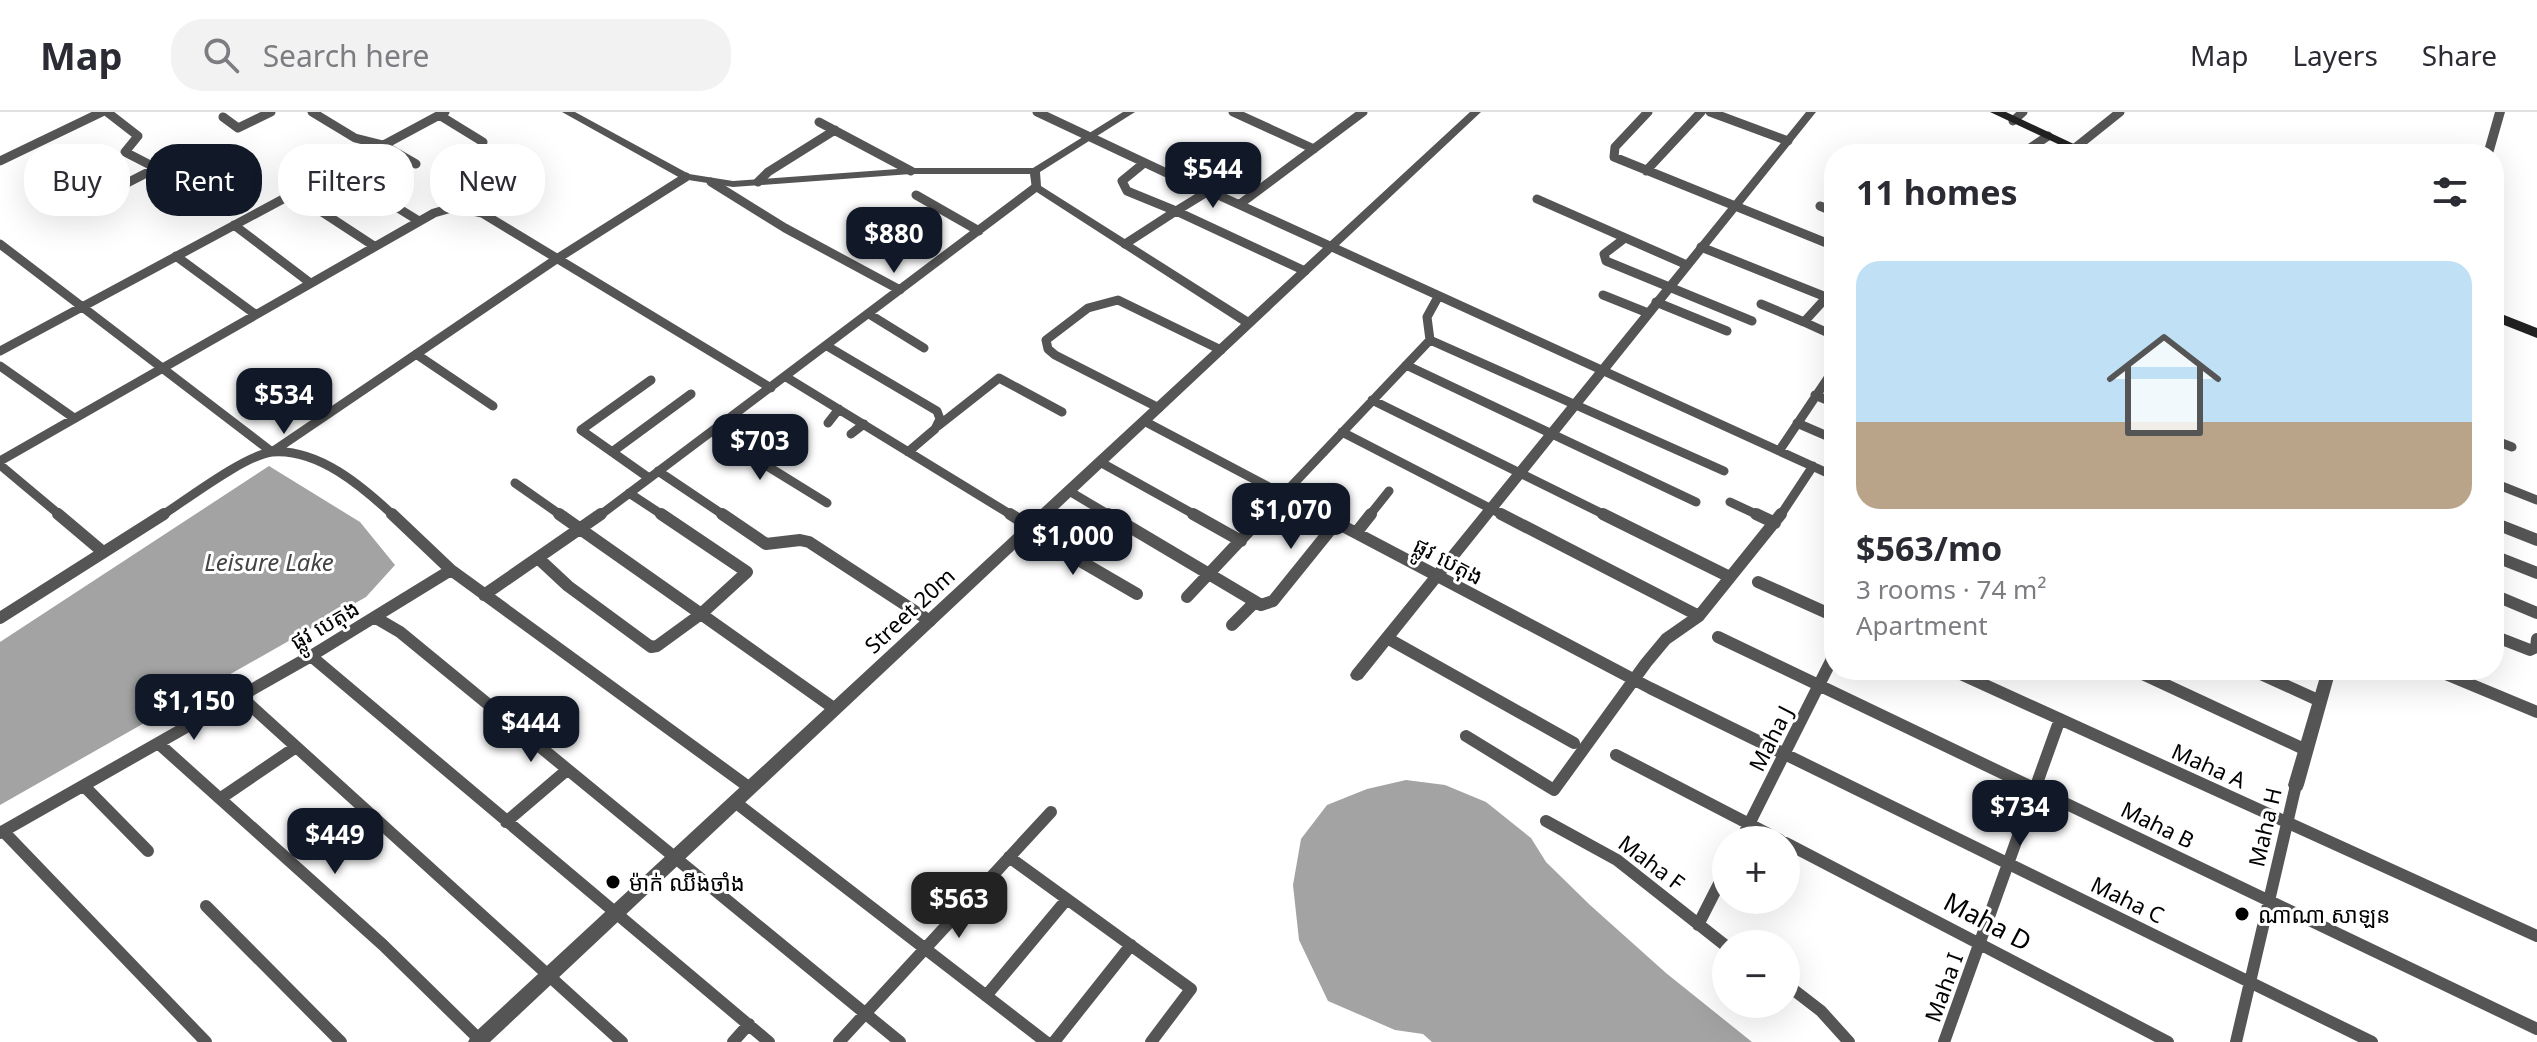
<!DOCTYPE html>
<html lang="en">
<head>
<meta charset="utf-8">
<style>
  body { margin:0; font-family:"Noto Sans","Noto Sans Khmer",sans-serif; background:#f2f2f3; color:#2b2b33; height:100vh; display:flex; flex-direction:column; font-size:30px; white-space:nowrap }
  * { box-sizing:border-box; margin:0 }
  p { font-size:26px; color:#7c7c81 }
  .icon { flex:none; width:44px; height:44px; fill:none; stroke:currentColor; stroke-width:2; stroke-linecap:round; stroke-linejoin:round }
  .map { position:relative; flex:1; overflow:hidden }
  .drawer { position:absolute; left:1824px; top:32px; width:680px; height:536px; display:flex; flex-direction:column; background:#fff; border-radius:32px; box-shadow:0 8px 32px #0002 }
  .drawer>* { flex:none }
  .guide { position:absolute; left:24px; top:32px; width:760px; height:72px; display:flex; gap:16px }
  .controls { position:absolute; left:1712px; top:714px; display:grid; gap:16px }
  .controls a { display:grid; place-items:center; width:88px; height:88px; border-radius:50%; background:#fff; box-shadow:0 8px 32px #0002; font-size:40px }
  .price { position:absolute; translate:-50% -68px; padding:0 18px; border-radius:16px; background:#111827; color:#fff; font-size:26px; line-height:52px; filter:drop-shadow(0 2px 4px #0008) }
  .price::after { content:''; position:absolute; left:50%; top:48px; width:24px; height:18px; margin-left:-12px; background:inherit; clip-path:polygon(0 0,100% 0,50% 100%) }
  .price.current { background:#222; color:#fff }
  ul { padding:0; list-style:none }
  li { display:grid; align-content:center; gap:16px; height:424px; padding:0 32px }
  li+li { border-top:2px solid #e1e1e2 }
  li span { display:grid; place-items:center; height:248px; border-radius:24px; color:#555 }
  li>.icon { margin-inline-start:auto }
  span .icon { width:144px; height:144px; fill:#fffc; stroke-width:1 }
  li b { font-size:34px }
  h2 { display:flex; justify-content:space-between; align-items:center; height:96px; padding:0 32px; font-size:34px }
  .tag { padding:0 28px; border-radius:32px; background:#fff; box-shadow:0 8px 32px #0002; font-size:28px; line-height:72px }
  .tag.current { background:#111827; color:#fff }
  header { display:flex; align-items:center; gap:48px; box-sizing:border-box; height:112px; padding:0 40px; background:#fff; border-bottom:2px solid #e1e1e2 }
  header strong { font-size:38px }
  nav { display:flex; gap:44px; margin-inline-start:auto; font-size:28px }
  .search { width:560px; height:72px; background:#f2f2f3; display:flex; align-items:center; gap:20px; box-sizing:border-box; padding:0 28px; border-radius:32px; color:#7c7c81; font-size:30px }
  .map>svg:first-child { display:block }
</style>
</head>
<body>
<header>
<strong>Map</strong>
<div class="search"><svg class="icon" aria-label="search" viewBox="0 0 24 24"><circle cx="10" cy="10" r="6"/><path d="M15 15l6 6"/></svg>Search here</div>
<nav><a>Map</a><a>Layers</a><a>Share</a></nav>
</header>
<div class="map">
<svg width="2537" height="930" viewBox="0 0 2537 930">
  <rect width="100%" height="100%" fill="#fff"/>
  <path fill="#a3a3a3" d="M269,354L360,410L395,453L366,485L0,693V530Z
    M1406,668L1445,673L1486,690L1531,726L1546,750L1590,793L1666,861L1752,930H1432L1423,922L1395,918L1328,889L1299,828L1293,773L1301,727L1327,693L1367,677Z"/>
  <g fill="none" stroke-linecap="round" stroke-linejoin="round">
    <path stroke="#555" stroke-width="9" d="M107,0L138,24L125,40L156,56
      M312,0L355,26L383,33L416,52
      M1037,0L1207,80
      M1233,0L1314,37
      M1648,0L1615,35L1614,45L1834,134
      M1710,0L1788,29
      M439,3L483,30
      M223,5L238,16L271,0
      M2013,9L2023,0
      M819,10L911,59
      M2075,36L2120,0
      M2021,42L2048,24
      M0,49L102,0
      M1144,51L1122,69L1127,79L1176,99L1207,80L1218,83L1834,364
      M336,58L419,109
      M1646,59L1701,0
      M711,70L785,116L900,178
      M758,70L768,60L835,18
      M127,71L168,50
      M293,81L374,134
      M916,83L979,119
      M1537,87L1687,153
      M1240,92L1363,0
      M1820,94L1834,100
      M234,113L309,170
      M1625,126L1604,142L1606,149L1752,209
      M0,132L272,340L555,148L686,65
      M1125,132L1176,99L1305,159
      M1701,135L1826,185
      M176,144L255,202
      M1603,183L1648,201
      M1656,190L1727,219
      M1761,192L1804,210L1834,177
      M869,202L924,236
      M1804,210L1826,220
      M1430,228L1724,359
      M827,234L937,299L940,307L935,317L908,340
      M0,239L445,0
      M416,242L493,294
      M1406,253L1696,390
      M0,254L74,306
      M786,265L1013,404
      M1815,283L1834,291
      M1372,288L1607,404
      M1159,296L1055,243L1048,237L1046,228L1088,196L1118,188L1221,238
      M1144,309L1324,404
      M828,311L839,297
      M1797,311L1834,327
      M938,314L999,266L1062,300
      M712,320L827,391
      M1342,320L1505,404
      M851,322L864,312
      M2494,328L2512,335
      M1779,339L1834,257
      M612,340L691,282
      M0,349L434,101L455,95L482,101L771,276
      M1100,350L1197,404
      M0,353L61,404
      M658,359L725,404
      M649,366L581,318L651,268
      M515,371L562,404
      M2494,371L2537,388
      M1069,379L1111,404
      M629,381L664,404
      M1730,390L1760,404
      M161,404C186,388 245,343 272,340C318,336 363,375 394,404
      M599,404L1036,75
      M1263,404L1430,228L1427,205L1438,185
      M1369,404L1389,379
      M1780,404L1813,354"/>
    <path stroke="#555" stroke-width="12" d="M58,402L103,440
      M661,402L747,460L701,502L835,597
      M722,402L766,432L800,428L809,430L930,509
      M1010,402L1031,415
      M1108,402L1261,493L1273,489L1336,411
      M1193,402L1241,429
      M1320,402L1650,576L2372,930
      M1501,402L1699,504
      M1603,402L1730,465
      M1756,402L1775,411
      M2494,411L2537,428
      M1027,418L1137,482
      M1356,421L1371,402
      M2494,444L2537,461
      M539,447L568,474L651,535L657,534L701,502L559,402
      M451,458L750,676
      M1758,470L1834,504
      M484,483L601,402
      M2494,483L2537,501
      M1187,485L1265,402
      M0,506L164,402
      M376,506L400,520L900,930
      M1232,513L1255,490
      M2494,524L2530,538L2536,535L2537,527
      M1718,525L2537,917
      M1387,526L1574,631
      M311,544L769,930
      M1952,558L2537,824
      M2134,558L2306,638
      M2252,558L2320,589
      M2436,558L2537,600
      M239,583L622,930
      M1466,624L1554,678L1646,551L1666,527L1699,504L1781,402
      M158,631L383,833L482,930
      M1616,643L1780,728
      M84,674L148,739
      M221,686L296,635
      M735,690L1046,930
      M1546,709L1617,748L1726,834
      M506,710L567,658
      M3,719L206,930
      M0,721L311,544L451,458L392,402
      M1741,728L1834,543
      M1786,731L2168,930
      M1009,745L1191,877L1151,930
      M206,794L341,930
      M1698,813L1726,758
      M1786,872L1821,899L1849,930
      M986,884L1067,787
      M733,930L749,912
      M839,930L1051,700
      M1054,930L1131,833
      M1944,930L2060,607
      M2236,930L2296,673"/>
    <path fill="#555" fill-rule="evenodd" d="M562,0H575L689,62L733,69L911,56H1033L1123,0H1135L1040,60L1041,74L1248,205L1470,0H1481L490,930H468L471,924L1241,212L1032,77L1030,62H911L733,75L682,67Z
      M1806,0H1816L1362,567L1357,569L1352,567L1350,563L1352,559Z
      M2495,0H2505L2493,42H2483Z
      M2322,558H2336L2304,673L2302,678L2296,680L2290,678L2288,673Z"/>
    <path fill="#222" fill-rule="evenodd" d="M1990,0H2006L2095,42H2079Z
      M2494,199L2537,216V226L2494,209Z"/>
  </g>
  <g fill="#000" stroke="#fff" stroke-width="3">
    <circle cx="613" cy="770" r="8"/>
    <circle cx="2242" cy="802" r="8"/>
  </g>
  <g text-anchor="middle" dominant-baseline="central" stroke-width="6" stroke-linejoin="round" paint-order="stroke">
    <g font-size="22" fill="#000" stroke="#fff">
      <text transform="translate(1449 448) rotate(28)">ផ្លូវ បេតុង</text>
      <text transform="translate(909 498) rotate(-43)">Street 20m</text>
      <text transform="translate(324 512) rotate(-30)">ផ្លូវ បេតុង</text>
      <text transform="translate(1770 626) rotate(-63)">Maha J</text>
      <text transform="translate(2209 653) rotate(24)">Maha A</text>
      <text transform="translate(2158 712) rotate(26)">Maha B</text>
      <text transform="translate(2264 715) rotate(-77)">Maha H</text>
      <text transform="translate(1652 750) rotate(37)">Maha F</text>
      <text transform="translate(2128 787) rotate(26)">Maha C</text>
      <text transform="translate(1943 875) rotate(-70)">Maha I</text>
    </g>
    <g font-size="22" fill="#000" stroke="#fff" text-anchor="start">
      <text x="629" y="770">ម៉ាក់ ឈីងចាំង</text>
      <text x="2258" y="802">ណាណា សាឡន</text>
    </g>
    <g font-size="24" font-style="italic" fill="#444" stroke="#fff">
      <text x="269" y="449">Leisure Lake</text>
    </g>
    <g font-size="26" fill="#000" stroke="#fff">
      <text transform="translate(1988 809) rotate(28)">Maha D</text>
    </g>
  </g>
</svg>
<div class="controls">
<a>+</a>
<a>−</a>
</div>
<b class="price" style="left:1213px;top:98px">$544</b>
<b class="price" style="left:894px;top:163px">$880</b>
<b class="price" style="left:284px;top:324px">$534</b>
<b class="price" style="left:760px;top:370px">$703</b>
<b class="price" style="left:1291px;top:439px">$1,070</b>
<b class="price" style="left:1073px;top:465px">$1,000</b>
<b class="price" style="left:194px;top:630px">$1,150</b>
<b class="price" style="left:531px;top:652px">$444</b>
<b class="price" style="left:2020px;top:736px">$734</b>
<b class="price" style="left:335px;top:764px">$449</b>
<b class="price current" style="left:959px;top:828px">$563</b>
<div class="guide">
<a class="tag">Buy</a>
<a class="tag current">Rent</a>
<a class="tag">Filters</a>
<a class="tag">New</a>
</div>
<section class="drawer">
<h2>11 homes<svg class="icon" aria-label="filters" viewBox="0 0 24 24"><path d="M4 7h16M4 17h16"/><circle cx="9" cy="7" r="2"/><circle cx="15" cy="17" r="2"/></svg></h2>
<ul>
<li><span style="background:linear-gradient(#bfe0f5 65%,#b9a48a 0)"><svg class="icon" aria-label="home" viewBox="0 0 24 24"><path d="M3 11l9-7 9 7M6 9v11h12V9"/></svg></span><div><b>$563/mo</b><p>3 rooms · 74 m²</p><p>Apartment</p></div></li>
</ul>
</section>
</div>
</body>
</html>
